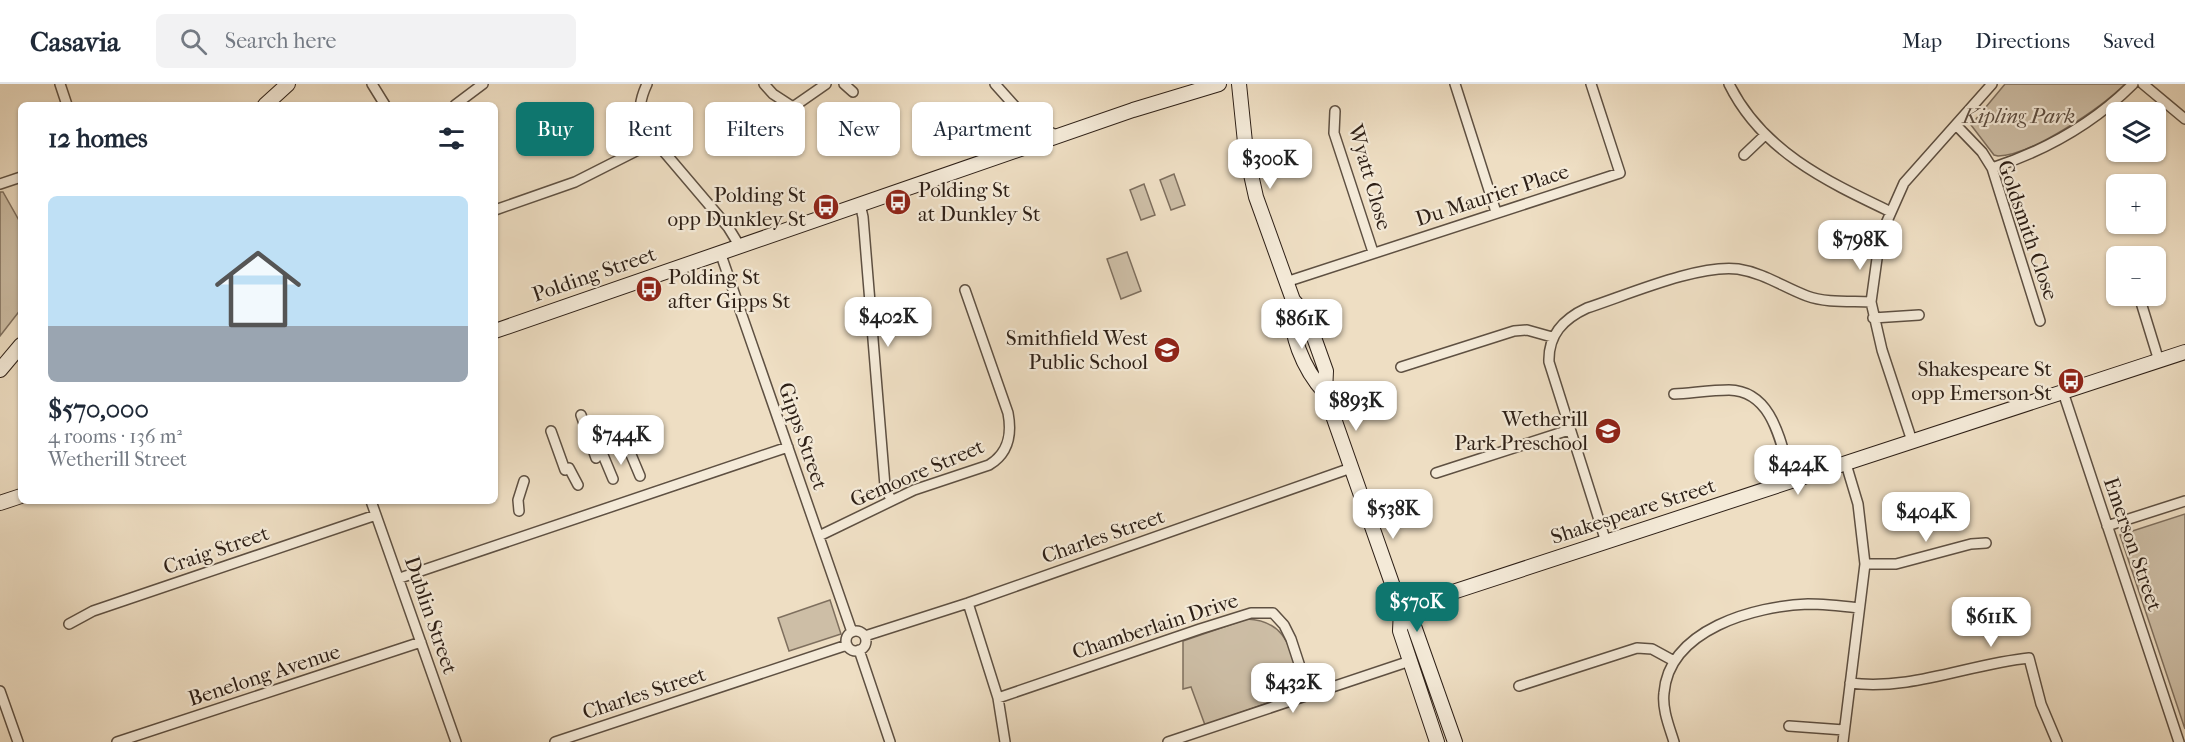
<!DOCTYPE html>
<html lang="en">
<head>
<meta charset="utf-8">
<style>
  body { margin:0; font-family:"IM FELL French Canon",serif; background:#f2f2f3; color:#1f2937; height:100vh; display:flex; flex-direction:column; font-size:22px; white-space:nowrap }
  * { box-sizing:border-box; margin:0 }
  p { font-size:20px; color:#747a83 }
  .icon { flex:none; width:33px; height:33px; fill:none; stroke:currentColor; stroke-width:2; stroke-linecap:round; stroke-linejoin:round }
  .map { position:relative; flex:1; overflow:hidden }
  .details { position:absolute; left:18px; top:18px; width:480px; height:402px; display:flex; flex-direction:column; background:#fff; border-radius:9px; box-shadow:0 2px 4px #0004 }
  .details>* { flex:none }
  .hud { position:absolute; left:516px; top:18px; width:570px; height:54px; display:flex; gap:12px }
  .fabs { position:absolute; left:2106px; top:18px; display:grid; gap:12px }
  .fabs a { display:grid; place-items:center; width:60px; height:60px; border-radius:9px; background:#fff; box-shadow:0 2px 4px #0004; font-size:30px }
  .price { position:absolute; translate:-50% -51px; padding:0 14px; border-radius:12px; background:#fff; color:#222; font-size:20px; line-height:39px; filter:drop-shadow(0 2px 3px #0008) }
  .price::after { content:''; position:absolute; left:50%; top:36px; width:18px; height:14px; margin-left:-9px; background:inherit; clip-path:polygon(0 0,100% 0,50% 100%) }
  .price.active { background:#0f766e; color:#fff }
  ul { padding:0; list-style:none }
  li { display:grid; align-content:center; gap:12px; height:318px; padding:0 30px }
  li+li { border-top:2px solid #e0e1e3 }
  li span { display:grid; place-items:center; height:186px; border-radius:9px; color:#555 }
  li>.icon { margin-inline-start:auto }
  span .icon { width:108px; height:108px; fill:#fffc; stroke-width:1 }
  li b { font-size:26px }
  h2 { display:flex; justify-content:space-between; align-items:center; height:72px; padding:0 30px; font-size:26px }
  .pill { padding:0 21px; border-radius:9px; background:#fff; box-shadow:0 2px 4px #0004; font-size:21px; line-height:54px }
  .pill.active { background:#0f766e; color:#fff }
  header { display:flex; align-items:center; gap:36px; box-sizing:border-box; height:84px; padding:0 30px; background:#fff; border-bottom:2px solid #e0e1e3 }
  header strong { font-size:28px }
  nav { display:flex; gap:33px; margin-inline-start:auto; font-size:21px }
  .search { width:420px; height:54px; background:#f2f2f3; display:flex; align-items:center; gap:15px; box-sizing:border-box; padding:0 21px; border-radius:9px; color:#747a83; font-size:22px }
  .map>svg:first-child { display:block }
</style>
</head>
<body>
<header>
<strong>Casavia</strong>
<div class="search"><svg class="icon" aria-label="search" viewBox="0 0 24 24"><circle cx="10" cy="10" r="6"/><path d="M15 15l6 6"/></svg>Search here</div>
<nav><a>Map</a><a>Directions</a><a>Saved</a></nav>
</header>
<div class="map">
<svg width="2185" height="658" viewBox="0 0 2185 658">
  <rect width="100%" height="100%" fill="#eedec3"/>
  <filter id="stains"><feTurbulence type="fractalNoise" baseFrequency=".00333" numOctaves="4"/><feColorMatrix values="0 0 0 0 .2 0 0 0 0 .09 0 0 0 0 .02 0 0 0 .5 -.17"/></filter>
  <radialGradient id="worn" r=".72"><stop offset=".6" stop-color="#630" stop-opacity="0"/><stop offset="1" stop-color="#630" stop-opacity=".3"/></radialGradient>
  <path fill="#cdbea6" stroke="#7e6f5e" stroke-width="1.5" d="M2005,0H2125C2102,23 2031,72 1998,72L1994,71L1971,41Z
    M1174,90L1185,121L1171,126L1160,96Z
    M1144,100L1155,131L1141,136L1130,106Z
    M0,108H3L21,140V225L0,252Z
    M1127,168L1141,207L1121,215L1107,175Z
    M2185,430V645L2120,451Z
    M830,516L841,550L789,567L778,534Z
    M1247,535C1289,537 1290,568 1302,602L1294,610L1205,641L1191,603L1183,605V557Z"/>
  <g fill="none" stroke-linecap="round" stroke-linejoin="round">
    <defs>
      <path id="street" d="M60,0L67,21
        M372,0L385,21
        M647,0C640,15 638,27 643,43L728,143L739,161
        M764,0L773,10L793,23L826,0
        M844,0L853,8
        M995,0L1028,37L1058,52
        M1455,0L1496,128
        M1729,0C1762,67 1826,97 1891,128
        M2143,0L2185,35
        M455,21L483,0
        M1335,27L1334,49L1373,168
        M1956,41L1982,68L1992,84L2040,237
        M1023,64L1030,53L1028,37
        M1744,71L1765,51
        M1992,84C2044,67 2094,39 2133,0
        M0,100L21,93
        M860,120L863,133L885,402L891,416
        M495,126L575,98L654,58
        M720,168L852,548
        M1286,198L1620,89L1591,0
        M2139,212L2159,277
        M1873,234L1919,231
        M1401,283L1514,247L1527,246L1552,253
        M2063,308L2179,658
        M1674,310C1692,309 1711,306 1729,306C1775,307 1781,363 1792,397
        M581,331L596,374
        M551,347L565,386
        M1912,357L1882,266L1871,218L1880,153L1904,99L1992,0
        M627,361L640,392
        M603,371L613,395
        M569,384L578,401
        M1436,389L1569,346
        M371,417L456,658
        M519,427L518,416L524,397
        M2107,442L2185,417
        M819,452L914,406L989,381C1009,369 1012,350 1008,329L965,206
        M1606,458L1549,278C1548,251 1563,235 1587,224C1627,211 1698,180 1738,185C1764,189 1783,203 1807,212C1826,219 1850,217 1871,218
        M1865,480H1896L1971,460L1986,459
        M400,494L788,363
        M968,519L998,614L1005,658
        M69,540L93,527L376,431
        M846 557a10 10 0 1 1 20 0a10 10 0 1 1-20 0Z
        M865,552L968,519L1351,384
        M859,566L890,658
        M1850,599C1911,607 1969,580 2029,574L2041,620L2057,658
        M1519,602L1637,564L1652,565L1674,577
        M0,607L18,658
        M998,614L1200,545L1251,529H1273L1284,541L1291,555L1309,610
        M1789,642L1844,646
        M117,658L421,558
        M555,658L847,561
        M1168,658L1410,577
        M1674,658C1669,642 1662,625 1664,609C1669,545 1755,522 1808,520C1825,520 1842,522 1859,524
        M1843,658L1865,480L1858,420L1846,380"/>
      <path id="secondary" d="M1239,0L1246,68L1256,113L1293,216L1306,231L1326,287L1325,309L1401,525L1414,542L1455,658
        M265,21L288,0
        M1293,216C1287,248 1304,286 1325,309
        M495,247L1133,26L1219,0
        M0,286L21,261
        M0,419L21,412
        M1401,525L2185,268
        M1401,525L1400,547L1437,658"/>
    </defs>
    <use href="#street" stroke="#5e5042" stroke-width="12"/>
    <use href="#secondary" stroke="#2e2017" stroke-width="16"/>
    <use href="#street" stroke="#f4ead8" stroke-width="9"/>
    <use href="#secondary" stroke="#f4ead8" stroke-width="14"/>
  </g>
  <defs>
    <symbol id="bus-disc" viewBox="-11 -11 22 22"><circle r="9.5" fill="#8f2418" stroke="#f4ead8"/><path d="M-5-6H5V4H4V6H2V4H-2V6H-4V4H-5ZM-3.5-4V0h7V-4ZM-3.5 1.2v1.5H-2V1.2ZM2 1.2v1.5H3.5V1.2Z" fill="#fff"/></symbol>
    <symbol id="school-disc" viewBox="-11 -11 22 22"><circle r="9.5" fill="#8f2418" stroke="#f4ead8"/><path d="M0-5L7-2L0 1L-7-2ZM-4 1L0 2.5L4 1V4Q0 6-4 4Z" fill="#fff"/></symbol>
  </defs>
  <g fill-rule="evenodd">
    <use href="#bus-disc" x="883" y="103" width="30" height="30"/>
    <use href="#bus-disc" x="811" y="108" width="30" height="30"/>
    <use href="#bus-disc" x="634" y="190" width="30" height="30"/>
    <use href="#school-disc" x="1152" y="251" width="30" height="30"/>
    <use href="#bus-disc" x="2056" y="282" width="30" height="30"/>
    <use href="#school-disc" x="1593" y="332" width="30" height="30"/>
  </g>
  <g text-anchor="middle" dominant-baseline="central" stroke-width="4.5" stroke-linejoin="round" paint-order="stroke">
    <g font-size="21" font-style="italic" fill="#5e4f42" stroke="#f4ead8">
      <text x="2019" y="32">Kipling Park</text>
    </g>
    <g font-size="21" fill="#2e2017" stroke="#f4ead8">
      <text transform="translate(1370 93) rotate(74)">Wyatt Close</text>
      <text transform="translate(1492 111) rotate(-18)">Du Maurier Place</text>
      <text transform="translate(2028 146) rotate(71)">Goldsmith Close</text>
      <text transform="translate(594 190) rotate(-19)">Polding Street</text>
      <text transform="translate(803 352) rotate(71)">Gipps Street</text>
      <text transform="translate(917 389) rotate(-23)">Gemoore Street</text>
      <text transform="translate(1633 427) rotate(-18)">Shakespeare Street</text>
      <text transform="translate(1103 452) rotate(-19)">Charles Street</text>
      <text transform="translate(2133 460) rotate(71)">Emerson Street</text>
      <text transform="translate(216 466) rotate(-19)">Craig Street</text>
      <text transform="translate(431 531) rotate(71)">Dublin Street</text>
      <text transform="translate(1155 542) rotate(-18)">Chamberlain Drive</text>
      <text transform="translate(264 591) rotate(-18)">Benelong Avenue</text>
      <text transform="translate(644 609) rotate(-18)">Charles Street</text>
    </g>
    <g font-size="21" fill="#2e2017" stroke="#f4ead8" text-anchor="end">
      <text x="918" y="106" text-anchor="start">Polding St<tspan x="918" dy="24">at Dunkley St</tspan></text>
      <text x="806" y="111">Polding St<tspan x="806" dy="24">opp Dunkley St</tspan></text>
      <text x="668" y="193" text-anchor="start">Polding St<tspan x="668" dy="24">after Gipps St</tspan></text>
      <text x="1148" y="254">Smithfield West<tspan x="1148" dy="24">Public School</tspan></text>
      <text x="2052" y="285">Shakespeare St<tspan x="2052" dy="24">opp Emerson St</tspan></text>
      <text x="1588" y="335">Wetherill<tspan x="1588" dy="24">Park Preschool</tspan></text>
    </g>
  </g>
  <rect width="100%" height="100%" filter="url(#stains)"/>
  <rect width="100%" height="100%" fill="url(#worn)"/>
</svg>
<div class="fabs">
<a><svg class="icon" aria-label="layers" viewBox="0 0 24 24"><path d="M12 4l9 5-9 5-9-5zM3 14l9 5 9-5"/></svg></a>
<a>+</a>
<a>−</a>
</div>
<b class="price" style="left:1270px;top:106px">$300K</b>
<b class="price" style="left:1860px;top:187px">$798K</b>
<b class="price" style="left:888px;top:264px">$402K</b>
<b class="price" style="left:1302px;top:266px">$861K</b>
<b class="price" style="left:1356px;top:348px">$893K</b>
<b class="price" style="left:621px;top:382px">$744K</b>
<b class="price" style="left:1798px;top:412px">$424K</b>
<b class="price" style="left:1393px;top:456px">$538K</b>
<b class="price" style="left:1926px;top:459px">$404K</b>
<b class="price active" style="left:1417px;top:549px">$570K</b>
<b class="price" style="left:1991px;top:564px">$611K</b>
<b class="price" style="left:1293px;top:630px">$432K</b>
<div class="hud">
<a class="pill active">Buy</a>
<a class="pill">Rent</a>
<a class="pill">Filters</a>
<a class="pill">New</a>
<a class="pill">Apartment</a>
</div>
<section class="details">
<h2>12 homes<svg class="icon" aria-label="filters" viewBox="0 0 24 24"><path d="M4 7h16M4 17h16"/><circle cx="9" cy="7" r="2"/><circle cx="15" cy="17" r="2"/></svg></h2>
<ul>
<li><span style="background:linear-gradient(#bfe0f5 70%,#9aa5b1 0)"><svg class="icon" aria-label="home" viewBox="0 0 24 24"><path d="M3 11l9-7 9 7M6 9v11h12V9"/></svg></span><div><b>$570,000</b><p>4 rooms · 136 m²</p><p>Wetherill Street</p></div></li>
</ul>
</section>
</div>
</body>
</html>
